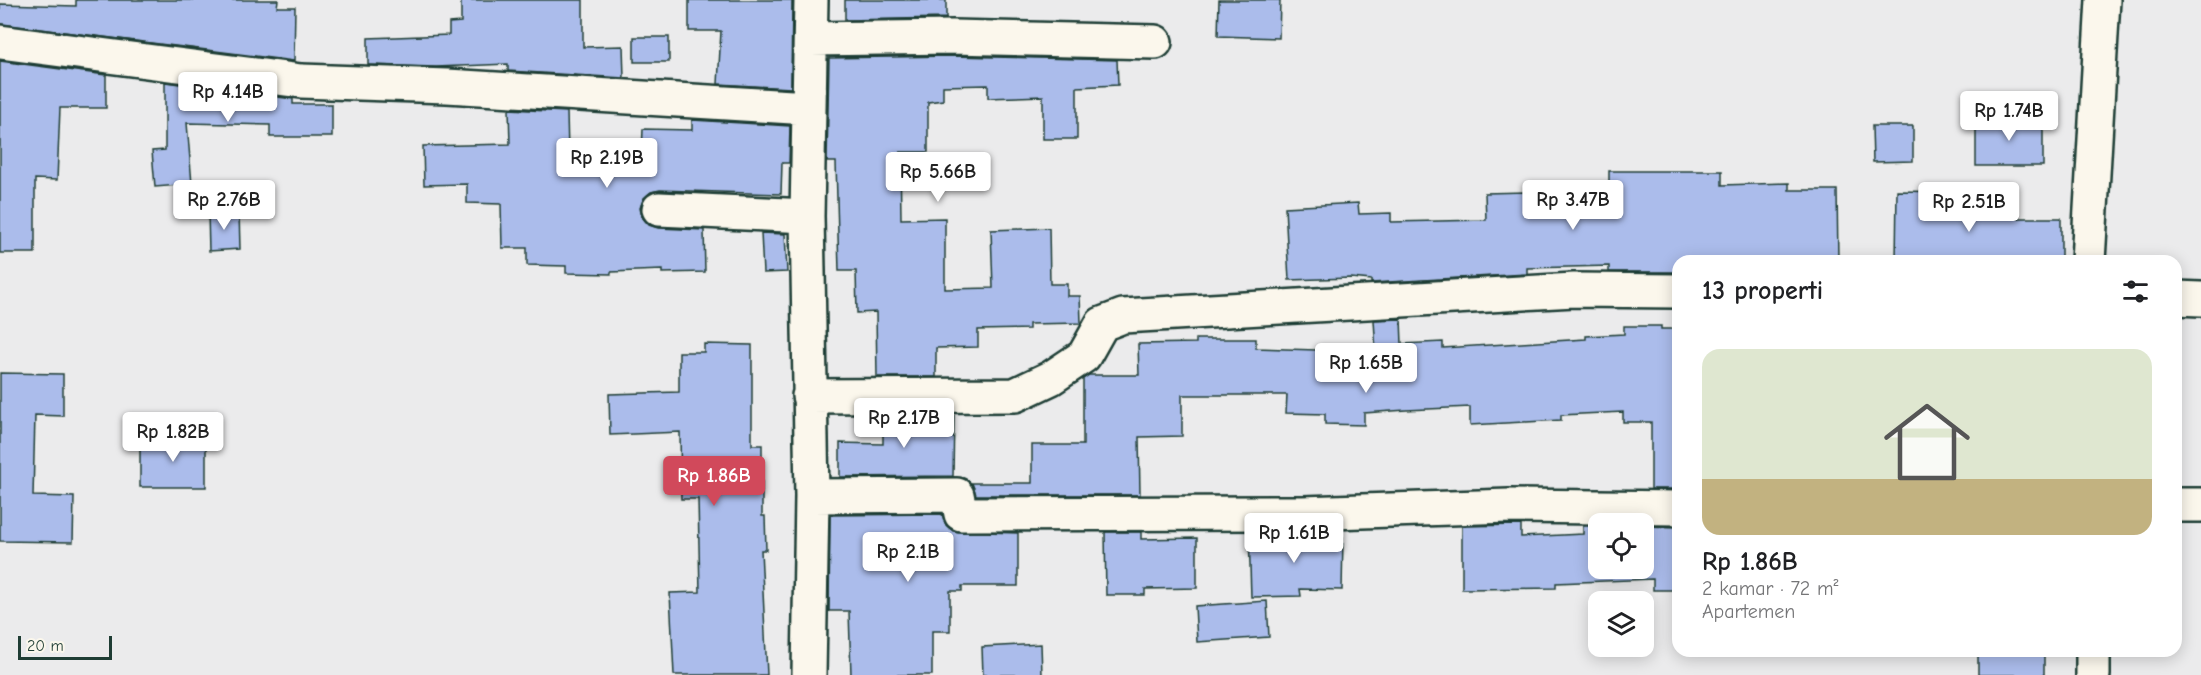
<!DOCTYPE html>
<html lang="id">
<head>
<meta charset="utf-8">
<style>
  body { margin:0; font-family:"Comic Neue",sans-serif; background:#f2f2f2; color:#202124; height:100vh; display:flex; flex-direction:column; font-size:22px; white-space:nowrap }
  * { box-sizing:border-box; margin:0 }
  p { font-size:20px; color:#757577 }
  .icon { flex:none; width:33px; height:33px; fill:none; stroke:currentColor; stroke-width:2; stroke-linecap:round; stroke-linejoin:round }
  .map { position:relative; flex:1; overflow:hidden }
  .side { position:absolute; left:1672px; top:255px; width:510px; height:402px; display:flex; flex-direction:column; background:#fff; border-radius:18px; box-shadow:0 3px 15px #0003 }
  .side>* { flex:none }
  .controls { position:absolute; left:1588px; top:513px; display:grid; gap:12px }
  .controls a { display:grid; place-items:center; width:66px; height:66px; border-radius:12px; background:#fff; box-shadow:0 3px 15px #0003; font-size:30px }
  .scale { position:absolute; left:18px; bottom:15px; width:94px; box-sizing:border-box; padding-left:6px; border:3px solid #1f3d34; border-top:0; font-size:16px; line-height:21px; white-space:nowrap; color:#1f3d34; -webkit-text-stroke:4px #fbf7ec; paint-order:stroke }
  .price { position:absolute; translate:-50% -51px; padding:0 14px; border-radius:6px; background:#fff; color:#222; font-size:20px; line-height:39px; filter:drop-shadow(0 2px 3px #0008) }
  .price::after { content:''; position:absolute; left:50%; top:36px; width:18px; height:14px; margin-left:-9px; background:inherit; clip-path:polygon(0 0,100% 0,50% 100%) }
  .price.active { background:#d1495b; color:#fff }
  ul { padding:0; list-style:none }
  li { display:grid; align-content:center; gap:12px; height:318px; padding:0 30px }
  li span { display:grid; place-items:center; height:186px; border-radius:18px; color:#555 }
  li>.icon { margin-inline-start:auto }
  span .icon { width:108px; height:108px; fill:#fffc; stroke-width:1 }
  li b { font-size:26px }
  h2 { display:flex; justify-content:space-between; align-items:center; height:72px; padding:0 30px; font-size:26px }
  .map>svg:first-child { display:block }
</style>
</head>
<body>
<div class="map">
<svg width="2201" height="675" viewBox="0 0 2201 675">
  <rect width="100%" height="100%" fill="#ebebec"/>
  <filter id="ink" filterUnits="userSpaceOnUse"><feTurbulence type="fractalNoise" baseFrequency=".0167" numOctaves="2"/><feDisplacementMap in="SourceGraphic" scale="12" xChannelSelector="R" yChannelSelector="G"/><feConvolveMatrix kernelMatrix="1 2 1 2 8 2 1 2 1" color-interpolation-filters="sRGB"/></filter>
  <g filter="url(#ink)">
    <path fill="#abbceb" stroke="#1f3d34" stroke-width="1.5" d="M76,0H278L277,7H295L294,61L0,24V4L76,6Z
      M461,0H583V47L623,46L624,78L508,71V64L436,67L368,65V38L449,35V23L461,22Z
      M689,0H792L791,88L718,84L721,31H689Z
      M845,0H946V18L845,20Z
      M1219,0H1280L1279,38L1218,36Z
      M634,37H669V62H634Z
      M953,56L1117,60L1118,85L1077,87V139H1043V96L988,98V85L943,86V100L928,102V152H900L901,219L945,218V289L993,288L991,230L1049,228L1050,284H1067V296H1080L1081,323L1029,324V329L978,330V347L936,348V377H877L876,312L857,313L856,271H839L836,162H827L829,58Z
      M0,61L106,75V108H60L57,180L35,179V253H0Z
      M165,82L293,99V104H332V137H270V125L187,123L192,184L155,187L152,151L165,150Z
      M509,109L567,112L568,153H642L643,129L692,130V120L790,126L789,163H782L781,194L660,190L651,192L644,198L640,208L642,217L649,225L658,228L704,230L705,272L662,273V270L611,272V274L566,273V266L527,265V248H502L501,204L467,203V184L424,185L423,146L510,144Z
      M1976,117H2043V166H1976Z
      M1872,126H1913V161L1873,162Z
      M1609,171H1722V185L1789,183V190H1837L1838,261H1678V272H1609V266L1527,268V274L1371,283V280L1351,278L1289,280L1285,207L1358,203L1359,214L1391,213V222L1486,220L1485,193L1526,192V196L1609,193Z
      M1897,191L1953,192V218H2061V261H1896Z
      M239,211L240,249L209,251L208,212Z
      M761,233L785,234L787,272L763,273Z
      M1401,319L1402,344L1443,342V348L1586,339V336L1624,334V326H1661V329H1678V489H1651V422H1623V412L1561,415V420L1470,425V407L1406,410L1364,413V425L1325,424V414L1286,413L1287,395H1182V436L1139,437L1140,495H976L972,483H1032V445H1083V379L1089,375H1139L1138,344L1196,343V339H1256V348L1376,352L1374,320Z
      M704,344L752,345V445H762V516H765L766,550H761L767,675H674L670,593L700,592L698,499H681L680,432L610,435L609,394L679,392V352H704Z
      M0,373L63,374V416L35,415L33,496L74,497L73,542L0,541Z
      M883,414H954L953,476L840,477V443L883,444Z
      M140,438H206V487H140Z
      M942,514L946,525L953,531L1018,533V586H962V591H950V631H932V675H851L849,611H829L830,515Z
      M1521,525V537L1583,534V526H1599V568H1644V526L1678,527V590H1653V579L1556,583V588L1462,589V526Z
      M1105,532H1141V539L1197,538V588L1145,589V595H1106Z
      M1249,532H1300V537H1343L1342,590L1300,589L1301,596L1251,597Z
      M1267,601L1269,637L1197,642L1195,606Z
      M1041,644L1042,675H983L982,647Z
      M1978,651H2044V675H1978Z"/>
    <g fill="none" stroke-linecap="round" stroke-linejoin="round">
      <defs>
        <path id="minor" d="M811,39L953,37L1155,42
          M0,42L301,81L447,86L809,108
          M659,209L807,216
          M2088,261L2103,0
          M2176,298L2201,299
          M809,396L1015,395L1051,378L1084,356L1102,324L1123,316L1574,290L1678,291
          M812,496L957,495L961,514L1303,513L1509,506L1678,508
          M2176,505H2201
          M2093,651V675
          M809,675L812,496L807,216L811,0"/>
      </defs>
      <use href="#minor" stroke="#1f3d34" stroke-width="38"/>
      <use href="#minor" stroke="#fbf7ec" stroke-width="33"/>
    </g>
  </g>
</svg>
<div class="controls">
<a><svg class="icon" aria-label="locate" viewBox="0 0 24 24"><circle cx="12" cy="12" r="6"/><path d="M12 2v4M12 18v4M2 12h4M18 12h4"/></svg></a>
<a><svg class="icon" aria-label="layers" viewBox="0 0 24 24"><path d="M12 4l9 5-9 5-9-5zM3 14l9 5 9-5"/></svg></a>
</div>
<div class="scale">20 m</div>
<b class="price" style="left:228px;top:123px">Rp 4.14B</b>
<b class="price" style="left:2009px;top:142px">Rp 1.74B</b>
<b class="price" style="left:607px;top:189px">Rp 2.19B</b>
<b class="price" style="left:938px;top:203px">Rp 5.66B</b>
<b class="price" style="left:224px;top:231px">Rp 2.76B</b>
<b class="price" style="left:1573px;top:231px">Rp 3.47B</b>
<b class="price" style="left:1969px;top:233px">Rp 2.51B</b>
<b class="price" style="left:1366px;top:394px">Rp 1.65B</b>
<b class="price" style="left:904px;top:449px">Rp 2.17B</b>
<b class="price" style="left:173px;top:463px">Rp 1.82B</b>
<b class="price active" style="left:714px;top:507px">Rp 1.86B</b>
<b class="price" style="left:1294px;top:564px">Rp 1.61B</b>
<b class="price" style="left:908px;top:583px">Rp 2.1B</b>
<section class="side">
<h2>13 properti<svg class="icon" aria-label="filters" viewBox="0 0 24 24"><path d="M4 7h16M4 17h16"/><circle cx="9" cy="7" r="2"/><circle cx="15" cy="17" r="2"/></svg></h2>
<ul>
<li><span style="background:linear-gradient(#dfe7d0 70%,#c2b280 0)"><svg class="icon" aria-label="home" viewBox="0 0 24 24"><path d="M3 11l9-7 9 7M6 9v11h12V9"/></svg></span><div><b>Rp 1.86B</b><p>2 kamar · 72 m²</p><p>Apartemen</p></div></li>
</ul>
</section>
</div>
</body>
</html>
